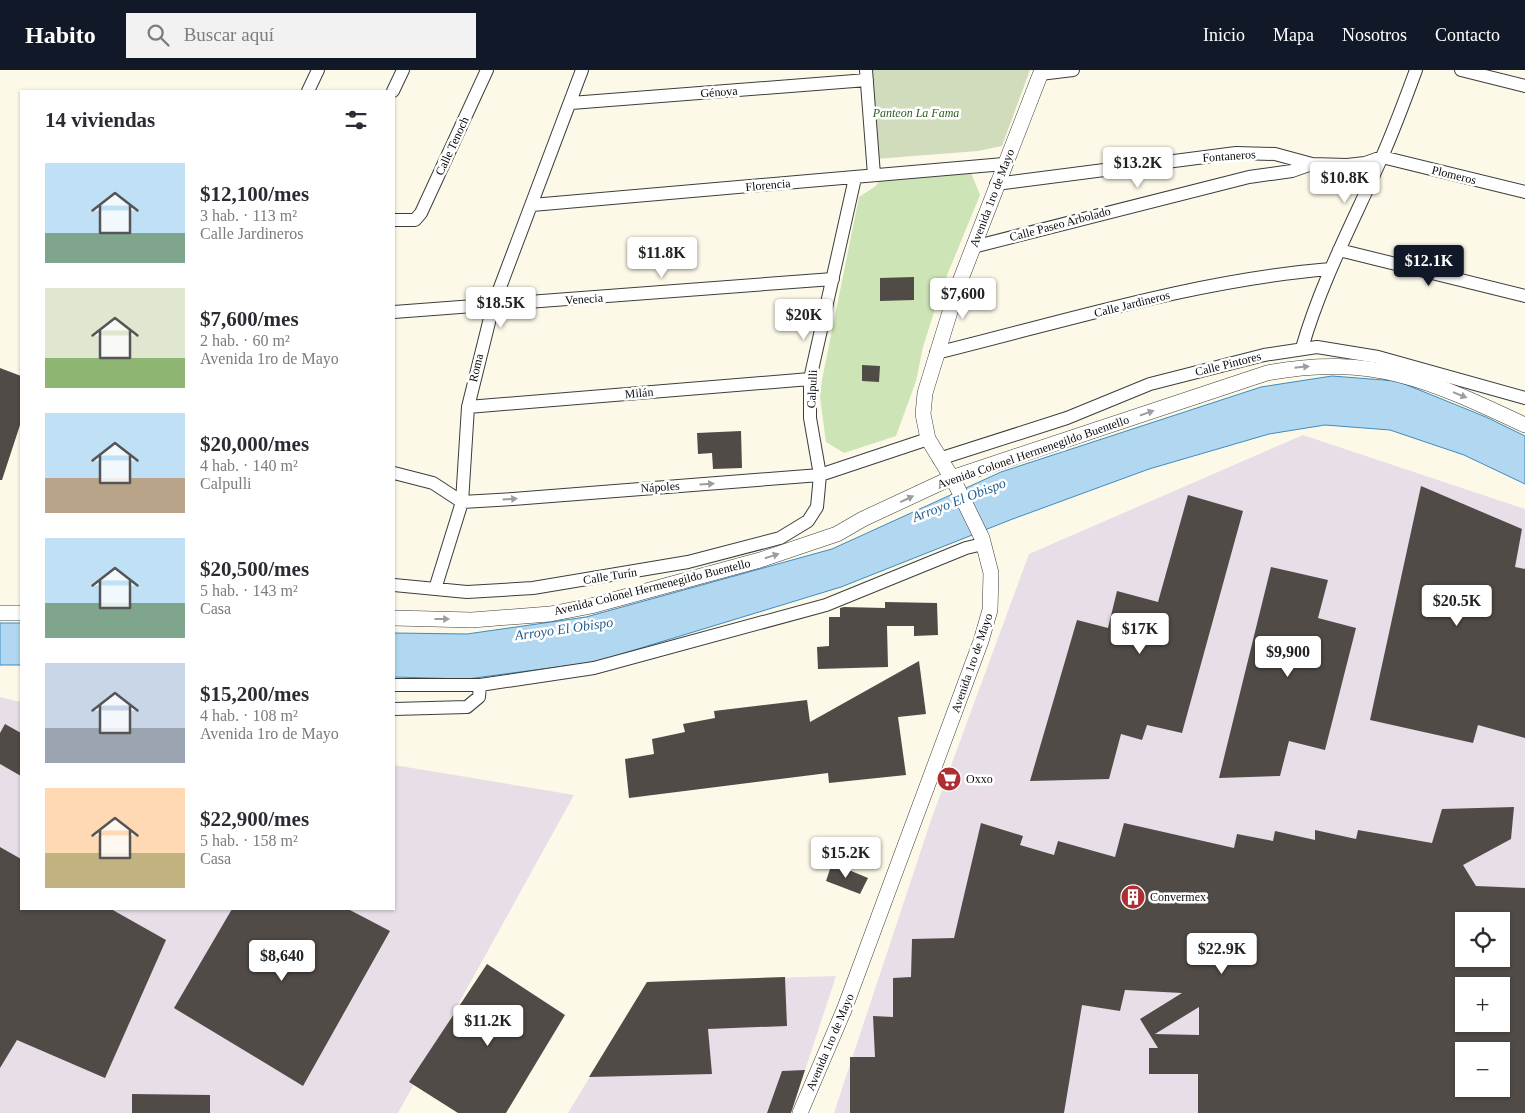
<!DOCTYPE html>
<html lang="es">
<head>
<meta charset="utf-8">
<style>
  body { margin:0; font-family:Georgia,serif; background:#f2f2f3; color:#2b2b33; height:100vh; display:flex; flex-direction:column; font-size:19px; white-space:nowrap }
  * { box-sizing:border-box; margin:0 }
  p { font-size:16px; color:#7c7c81 }
  .icon { flex:none; width:28px; height:28px; fill:none; stroke:currentColor; stroke-width:2; stroke-linecap:round; stroke-linejoin:round }
  .map { position:relative; flex:1; overflow:hidden }
  .sheet { position:absolute; left:20px; top:20px; width:375px; height:820px; display:flex; flex-direction:column; background:#fff; border-radius:0px; box-shadow:0 1px 4px #0004 }
  .sheet>* { flex:none }
  .buttons { position:absolute; left:1455px; top:842px; display:grid; gap:10px }
  .buttons a { display:grid; place-items:center; width:55px; height:55px; border-radius:0px; background:#fff; box-shadow:0 1px 4px #0004; font-size:25px }
  .price { position:absolute; translate:-50% -42px; padding:0 11px; border-radius:5px; background:#fff; color:#222; font-size:16px; line-height:32px; filter:drop-shadow(0 1px 2px #0008) }
  .price::after { content:''; position:absolute; left:50%; top:30px; width:15px; height:11px; margin-left:-8px; background:inherit; clip-path:polygon(0 0,100% 0,50% 100%) }
  .price.active { background:#111827; color:#fff }
  ul { padding:0; list-style:none }
  li { display:flex; align-items:center; gap:15px; height:125px; padding:0 25px }
  li span { display:grid; place-items:center; flex:none; width:140px; height:100px; border-radius:0px; color:#555 }
  li>.icon { margin-inline-start:auto }
  span .icon { width:60px; height:60px; fill:#fffc; stroke-width:1 }
  li b { font-size:21px }
  h2 { display:flex; justify-content:space-between; align-items:center; height:60px; padding:0 25px; font-size:21px }
  header { display:flex; align-items:center; gap:30px; box-sizing:border-box; height:70px; padding:0 25px; background:#111827; color:#fff }
  header strong { font-size:24px }
  nav { display:flex; gap:28px; margin-inline-start:auto; font-size:18px }
  .search { width:350px; height:45px; background:#f2f2f3; display:flex; align-items:center; gap:12px; box-sizing:border-box; padding:0 18px; border-radius:0px; color:#7c7c81; font-size:19px }
  .map>svg:first-child { display:block }
</style>
</head>
<body>
<header>
<strong>Habito</strong>
<div class="search"><svg class="icon" aria-label="search" viewBox="0 0 24 24"><circle cx="10" cy="10" r="6"/><path d="M15 15l6 6"/></svg>Buscar aquí</div>
<nav><a>Inicio</a><a>Mapa</a><a>Nosotros</a><a>Contacto</a></nav>
</header>
<div class="map">
<svg width="1525" height="1043" viewBox="0 0 1525 1043">
  <rect width="100%" height="100%" fill="#fdf9e8"/>
  <path fill="#e7dee8" fill-rule="evenodd" d="M1303,365L1525,439V1043H834L931,750L1029,484ZM1464,851H1501V889H1464ZM1464,916H1501V954H1464ZM1464,981H1501V1019H1464Z
    M0,627L21,632V839H394V695L574,725L398,1043H0Z
    M836,906L791,1043H568L647,912Z"/>
  <path fill="#cde4b6" d="M971,103L980,125L941,220L923,277L916,311L896,366L844,383L826,372L820,327L822,310L859,127L876,116L879,111Z"/>
  <path fill="#d1dcbd" d="M870,0H1030L1002,76L978,81L875,89Z"/>
  <path fill="#b1d8f0" stroke="#3e8bc1" d="M1332,306L1397,311L1486,347L1525,366V414L1464,385L1390,360L1325,355L1269,364L1149,399L1010,450L841,517L595,592L467,609L394,607V563L467,564L586,547L832,479L1001,402L1261,317Z
    M0,553H21V595H0Z"/>
  <path fill="#514b47" fill-rule="evenodd" d="M914,207V230L880,231V208Z
    M862,295L880,296L879,312L862,311Z
    M0,298L21,306V352L2,410H0Z
    M741,361L742,398L713,399L712,383L698,384L697,363Z
    M1421,416L1522,459L1515,497L1525,499V668L1478,655L1473,673L1370,650Z
    M1188,425L1243,441L1182,663L1147,655L1142,670L1121,664L1109,709L1030,711L1077,550L1108,558L1117,521L1158,532Z
    M1271,497L1328,510L1318,548L1356,558L1325,680L1289,671L1280,706L1219,708Z
    M885,532L937,533L938,565L914,566V556H887L888,597L818,599L817,577L829,576V547H840V538L844,537L885,538Z
    M919,591L926,644L898,647L906,705L829,713L828,703L629,728L625,689L654,684L652,669L685,662L683,654L715,648L714,641L807,630L810,652Z
    M5,654L21,663V706L0,694V663Z
    M1514,737L1511,769L1463,795L1476,816L1525,818V1043H1198V1004H1149V978H1158L1140,949L1182,923L1125,920L1120,941L1082,935L1064,1043H850V987H875L873,946L893,947V908L911,907L912,869L954,868L981,753L1023,766L1020,775L1054,785L1058,771L1115,787L1124,753L1234,778L1237,764L1273,771L1275,761L1315,770V760L1356,769L1358,760L1432,773L1442,739ZM1464,851H1501V889H1464ZM1464,916H1501V954H1464ZM1199,937V965L1155,964ZM1464,981H1501V1019H1464Z
    M0,777L21,789V839H111L166,870L105,1008L17,970L0,998Z
    M832,793L868,808L860,824L826,811Z
    M232,839H348L390,861L303,1016L174,938Z
    M487,894L565,945L506,1043H458L409,1012Z
    M785,907L787,956L708,959L712,1004L589,1007L647,912Z
    M805,1000L791,1043H767L782,1001Z
    M132,1024L210,1025V1043H132Z"/>
  <g fill="none" stroke-linecap="round" stroke-linejoin="round">
    <defs>
      <path id="minor" d="M866,0L874,105
        M1461,0L1525,16
        M1040,4L1073,0
        M308,21L318,0
        M393,21L403,0
        M571,33L867,10
        M996,114L1236,83L1275,84L1312,94
        M532,135L1004,94
        M394,150H415L421,143L487,0
        M973,177L1249,107L1292,101L1312,94L1347,95L1365,93L1382,87L1525,122
        M1339,180L1525,226
        M394,242L833,209
        M1302,278C1321,212 1353,152 1381,89C1394,60 1405,30 1416,0
        M936,283C1066,251 1196,210 1330,199
        M468,337L810,309
        M939,389L1067,348L1150,314L1264,285L1317,277L1378,287L1525,328
        M394,403L433,413L462,432L513,429L820,405L928,369
        M394,515L467,522L533,518L688,492L780,468L808,451L817,437L820,405L810,348V309L855,108
        M435,519L462,432L468,337L493,236L582,0
        M394,615H480L594,598L826,535L966,478L983,474
        M394,639L467,637L479,627L480,615"/>
      <path id="tertiary" d="M0,543H21
        M394,548L472,550L550,544L591,536L760,490L837,464L863,449L951,408L1267,303C1373,283 1431,311 1525,355
        M800,1043L844,940L981,571L990,540L991,503L982,468L955,413L928,369L923,344L925,323L957,219L1042,0"/>
    </defs>
    <use href="#minor" stroke="#3d3d3d" stroke-width="14"/>
    <use href="#tertiary" stroke="#3d3d3d" stroke-width="16"/>
    <use href="#minor" stroke="#fff" stroke-width="12"/>
    <use href="#tertiary" stroke="#fff" stroke-width="15"/>
  </g>
  <defs><path id="oneway-solid" d="M-6-.8H1V-3.2L6.5 0L1 3.2V.8H-6Z" transform="scale(1.25)"/></defs>
  <g fill="#9d9d9d">
    <use href="#oneway-solid" transform="translate(1302 297) rotate(-6)"/>
    <use href="#oneway-solid" transform="translate(1460 325) rotate(22)"/>
    <use href="#oneway-solid" transform="translate(1147 343) rotate(-19)"/>
    <use href="#oneway-solid" transform="translate(707 414) rotate(-4)"/>
    <use href="#oneway-solid" transform="translate(510 429) rotate(-4)"/>
    <use href="#oneway-solid" transform="translate(907 429) rotate(-25)"/>
    <use href="#oneway-solid" transform="translate(772 486) rotate(-18)"/>
    <use href="#oneway-solid" transform="translate(442 549)"/>
  </g>
  <defs>
    <symbol id="supermarket-disc" viewBox="-11 -11 22 22"><circle r="9.5" fill="#ad2e33" stroke="#fff"/><path d="M-6-5.5h2.5l.6 2H6L4.5 2H-2.5L-4.4-4H-6ZM-1.5 3.2a1.3 1.3 0 1 0 .1 0ZM3 3.2a1.3 1.3 0 1 0 .1 0Z" fill="#fff"/></symbol>
    <symbol id="building-disc" viewBox="-11 -11 22 22"><circle r="9.5" fill="#ad2e33" stroke="#fff"/><path d="M-4-6H4V6H1V3H-1V6H-4ZM-2.5-4.3h1.7v1.8h-1.7ZM.8-4.3h1.7v1.8H.8ZM-2.5-1h1.7V.8h-1.7ZM.8-1h1.7V.8H.8Z" fill="#fff"/></symbol>
  </defs>
  <g fill-rule="evenodd">
    <use href="#supermarket-disc" x="935" y="695" width="28" height="28"/>
    <use href="#building-disc" x="1119" y="813" width="28" height="28"/>
  </g>
  <g text-anchor="middle" dominant-baseline="central" stroke-width="5" stroke-linejoin="round" paint-order="stroke">
    <g font-size="12" fill="#0a0a0a" stroke="#fff">
      <text transform="translate(719 22) rotate(-4)">Génova</text>
      <text transform="translate(452 76) rotate(-65)">Calle Tenoch</text>
      <text transform="translate(1229 86) rotate(-4)">Fontaneros</text>
      <text transform="translate(1454 105) rotate(14)">Plomeros</text>
      <text transform="translate(768 115) rotate(-5)">Florencia</text>
      <text transform="translate(992 128) rotate(-69)">Avenida 1ro de Mayo</text>
      <text transform="translate(1060 154) rotate(-15)">Calle Paseo Arbolado</text>
      <text transform="translate(584 229) rotate(-4)">Venecia</text>
      <text transform="translate(1132 234) rotate(-14)">Calle Jardineros</text>
      <text transform="translate(1228 294) rotate(-14)">Calle Pintores</text>
      <text transform="translate(476 298) rotate(-77)">Roma</text>
      <text transform="translate(812 319) rotate(-87)">Calpulli</text>
      <text transform="translate(639 323) rotate(-5)">Milán</text>
      <text transform="translate(1033 382) rotate(-19)">Avenida Colonel Hermenegildo Buentello</text>
      <text transform="translate(660 417) rotate(-4)">Nápoles</text>
      <text transform="translate(610 506) rotate(-9)">Calle Turín</text>
      <text transform="translate(652 517) rotate(-14)">Avenida Colonel Hermenegildo Buentello</text>
      <text transform="translate(972 593) rotate(-71)">Avenida 1ro de Mayo</text>
      <text transform="translate(830 972) rotate(-67)">Avenida 1ro de Mayo</text>
    </g>
    <g font-size="12" font-style="italic" fill="#2c5b21" stroke="#fff">
      <text x="916" y="43">Panteon La Fama</text>
    </g>
    <g font-size="12" fill="#0a0a0a" stroke="#fff" text-anchor="start">
      <text x="966" y="709">Oxxo</text>
      <text x="1150" y="827">Convermex</text>
    </g>
    <g font-size="14" font-style="italic" fill="#1f5d90" stroke="#fff">
      <text transform="translate(959 430) rotate(-21)">Arroyo El Obispo</text>
      <text transform="translate(564 559) rotate(-8)">Arroyo El Obispo</text>
    </g>
  </g>
</svg>
<div class="buttons">
<a><svg class="icon" aria-label="locate" viewBox="0 0 24 24"><circle cx="12" cy="12" r="6"/><path d="M12 2v4M12 18v4M2 12h4M18 12h4"/></svg></a>
<a>+</a>
<a>−</a>
</div>
<b class="price" style="left:1138px;top:119px">$13.2K</b>
<b class="price" style="left:1345px;top:134px">$10.8K</b>
<b class="price" style="left:662px;top:209px">$11.8K</b>
<b class="price active" style="left:1429px;top:217px">$12.1K</b>
<b class="price" style="left:963px;top:250px">$7,600</b>
<b class="price" style="left:501px;top:259px">$18.5K</b>
<b class="price" style="left:804px;top:271px">$20K</b>
<b class="price" style="left:1457px;top:557px">$20.5K</b>
<b class="price" style="left:1140px;top:585px">$17K</b>
<b class="price" style="left:1288px;top:608px">$9,900</b>
<b class="price" style="left:846px;top:809px">$15.2K</b>
<b class="price" style="left:1222px;top:905px">$22.9K</b>
<b class="price" style="left:282px;top:912px">$8,640</b>
<b class="price" style="left:488px;top:977px">$11.2K</b>
<section class="sheet">
<h2>14 viviendas<svg class="icon" aria-label="filters" viewBox="0 0 24 24"><path d="M4 7h16M4 17h16"/><circle cx="9" cy="7" r="2"/><circle cx="15" cy="17" r="2"/></svg></h2>
<ul>
<li><span style="background:linear-gradient(#bfe0f5 70%,#7fa58c 0)"><svg class="icon" aria-label="home" viewBox="0 0 24 24"><path d="M3 11l9-7 9 7M6 9v11h12V9"/></svg></span><div><b>$12,100/mes</b><p>3 hab. · 113 m²</p><p>Calle Jardineros</p></div></li>
<li><span style="background:linear-gradient(#dfe7d0 70%,#8fb573 0)"><svg class="icon" aria-label="home" viewBox="0 0 24 24"><path d="M3 11l9-7 9 7M6 9v11h12V9"/></svg></span><div><b>$7,600/mes</b><p>2 hab. · 60 m²</p><p>Avenida 1ro de Mayo</p></div></li>
<li><span style="background:linear-gradient(#bfe0f5 65%,#b9a48a 0)"><svg class="icon" aria-label="home" viewBox="0 0 24 24"><path d="M3 11l9-7 9 7M6 9v11h12V9"/></svg></span><div><b>$20,000/mes</b><p>4 hab. · 140 m²</p><p>Calpulli</p></div></li>
<li><span style="background:linear-gradient(#bfe0f5 65%,#7fa58c 0)"><svg class="icon" aria-label="home" viewBox="0 0 24 24"><path d="M3 11l9-7 9 7M6 9v11h12V9"/></svg></span><div><b>$20,500/mes</b><p>5 hab. · 143 m²</p><p>Casa</p></div></li>
<li><span style="background:linear-gradient(#c9d6e8 65%,#9aa5b1 0)"><svg class="icon" aria-label="home" viewBox="0 0 24 24"><path d="M3 11l9-7 9 7M6 9v11h12V9"/></svg></span><div><b>$15,200/mes</b><p>4 hab. · 108 m²</p><p>Avenida 1ro de Mayo</p></div></li>
<li><span style="background:linear-gradient(#ffd9b3 65%,#c2b280 0)"><svg class="icon" aria-label="home" viewBox="0 0 24 24"><path d="M3 11l9-7 9 7M6 9v11h12V9"/></svg></span><div><b>$22,900/mes</b><p>5 hab. · 158 m²</p><p>Casa</p></div></li>
</ul>
</section>
</div>
</body>
</html>
